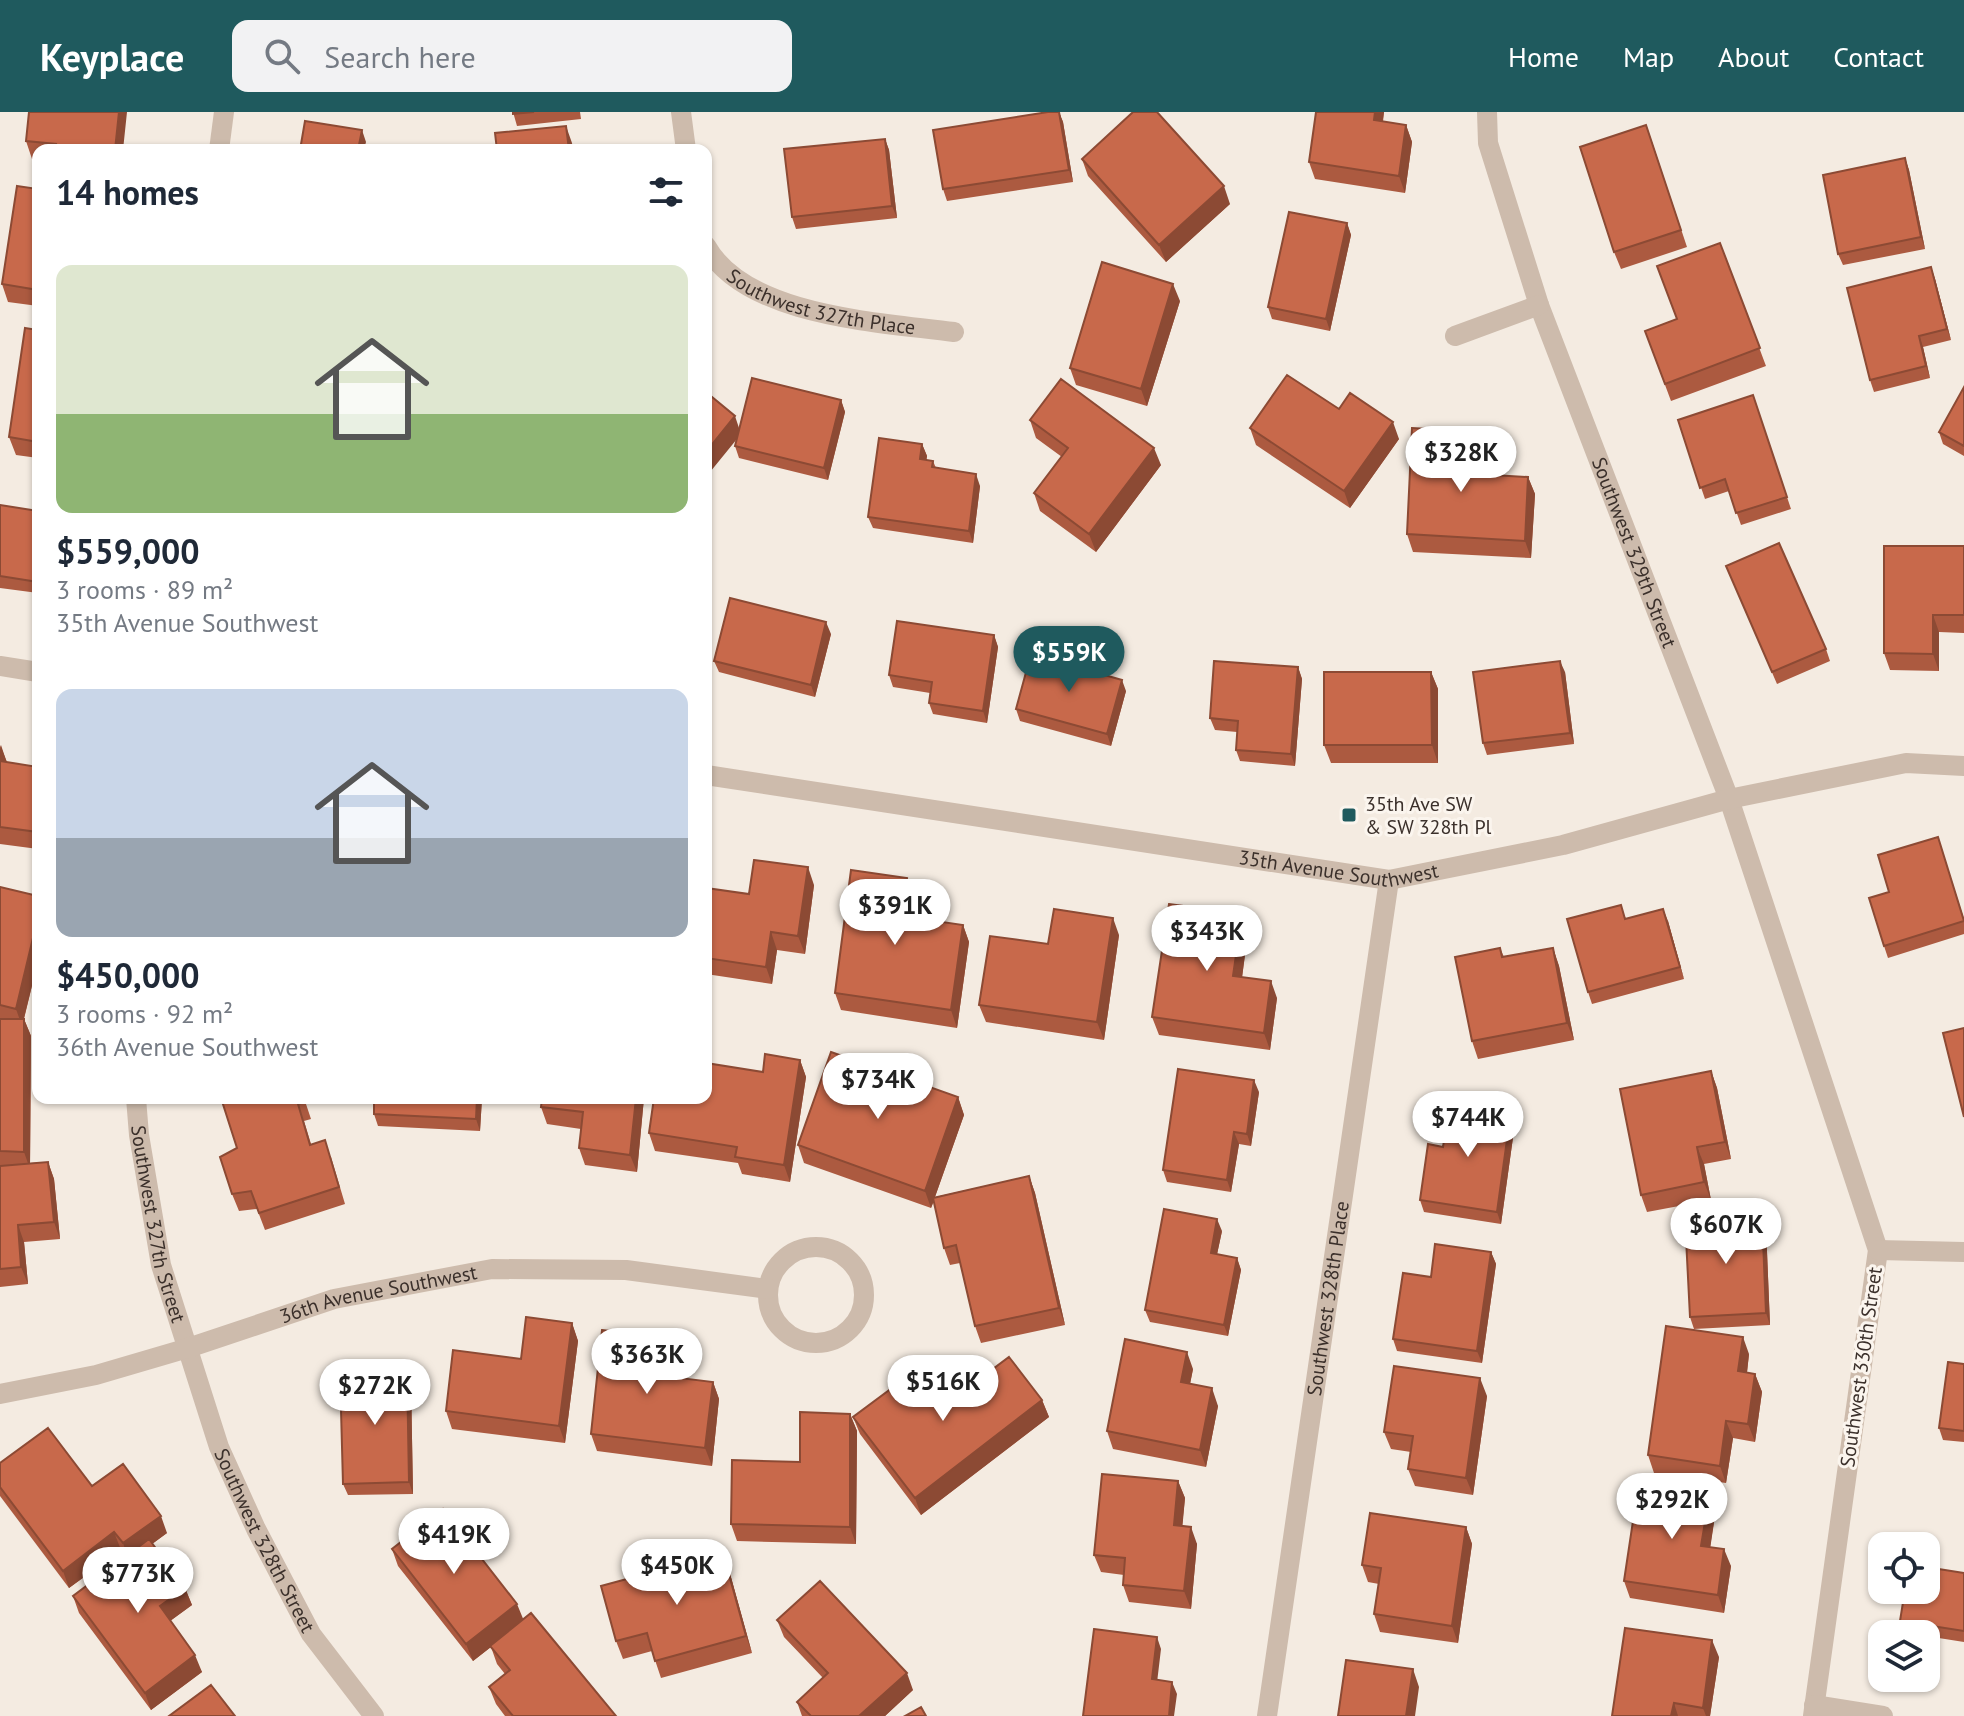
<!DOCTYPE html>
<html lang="en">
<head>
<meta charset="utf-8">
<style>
  body { margin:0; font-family:"PT Sans",sans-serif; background:#f2f2f3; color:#1f2937; height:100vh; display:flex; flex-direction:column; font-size:30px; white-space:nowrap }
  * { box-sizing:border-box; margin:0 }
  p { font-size:26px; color:#747a83 }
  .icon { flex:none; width:44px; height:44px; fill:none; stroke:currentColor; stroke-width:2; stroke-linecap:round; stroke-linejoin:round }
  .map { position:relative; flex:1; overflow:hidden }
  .sheet { position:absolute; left:32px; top:32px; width:680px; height:960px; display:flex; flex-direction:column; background:#fff; border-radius:16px; box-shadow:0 2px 6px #0004 }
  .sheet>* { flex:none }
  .fabs { position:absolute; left:1868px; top:1420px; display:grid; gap:16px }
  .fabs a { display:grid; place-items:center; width:72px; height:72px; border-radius:16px; background:#fff; box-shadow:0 2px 6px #0004; font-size:40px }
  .price { position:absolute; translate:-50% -68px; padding:0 18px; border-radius:28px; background:#fff; color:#222; font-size:26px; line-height:52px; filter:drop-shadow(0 2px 4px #0008) }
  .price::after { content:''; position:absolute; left:50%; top:48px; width:24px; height:18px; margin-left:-12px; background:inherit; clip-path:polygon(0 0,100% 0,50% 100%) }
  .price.selected { background:#1f5a5e; color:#fff }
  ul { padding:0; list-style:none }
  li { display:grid; align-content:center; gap:16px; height:424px; padding:0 24px }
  li span { display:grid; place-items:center; height:248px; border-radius:16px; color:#555 }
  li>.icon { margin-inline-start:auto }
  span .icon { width:144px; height:144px; fill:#fffc; stroke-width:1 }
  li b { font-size:34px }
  h2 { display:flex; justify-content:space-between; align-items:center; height:96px; padding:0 24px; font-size:34px }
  header { display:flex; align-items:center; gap:48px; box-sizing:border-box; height:112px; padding:0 40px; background:#1f5a5e; color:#fff }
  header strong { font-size:38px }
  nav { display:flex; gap:44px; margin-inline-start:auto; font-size:28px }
  .search { width:560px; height:72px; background:#f2f2f3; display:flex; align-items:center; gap:20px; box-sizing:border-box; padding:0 28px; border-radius:16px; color:#747a83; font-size:30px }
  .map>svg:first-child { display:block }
</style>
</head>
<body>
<header>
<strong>Keyplace</strong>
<div class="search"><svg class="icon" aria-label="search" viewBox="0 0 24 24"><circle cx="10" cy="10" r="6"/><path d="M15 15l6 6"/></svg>Search here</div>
<nav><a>Home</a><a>Map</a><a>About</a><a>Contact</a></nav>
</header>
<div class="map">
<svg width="1964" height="1604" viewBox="0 0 1964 1604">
  <rect width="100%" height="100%" fill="#f4ebe1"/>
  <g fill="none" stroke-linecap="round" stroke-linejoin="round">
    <g stroke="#cdbbac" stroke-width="20">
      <path d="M681,0L686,38"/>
      <path id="s1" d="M1487,0L1488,31L1539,193L1729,687L1878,1138L1813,1604"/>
      <path d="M219,38L224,0"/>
      <path id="s2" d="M706,134C746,205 880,210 954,220"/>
      <path d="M1455,224L1539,193"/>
      <path d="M0,554L38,560"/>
      <path id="s3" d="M706,663L1389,768L1563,733L1729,687L1906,651L1964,654"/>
      <path id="s4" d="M136,986L139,1023L161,1153L219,1335L256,1417L311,1522L374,1604"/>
      <circle cx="816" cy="1183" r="48"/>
      <path d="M1878,1138L1964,1140"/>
      <path id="s5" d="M0,1282L96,1263L188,1236L334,1187L492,1157L626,1158L768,1177"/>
      <path d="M1814,1593L1883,1604"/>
      <path id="s6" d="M1267,1604L1389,768"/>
    </g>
  </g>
  <path fill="#ac5a40" d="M513,0H580L581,7L517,14Z
    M1059,0L1063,10L1073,70L947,89L943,77Z
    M1316,0H1384L1383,10L1406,13L1412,30L1405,81L1315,67L1309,50Z
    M885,27L889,38L897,106L796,117L792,105Z
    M26,29L123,38H38V47H32Z
    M1652,30L1687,135L1621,157L1614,140Z
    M1905,46L1909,58L1925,137L1843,153L1838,142Z
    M1082,47L1230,92L1166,150L1088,64Z
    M38,77V194L8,190L2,172Z
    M1347,111L1351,123L1330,219L1272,207L1268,195Z
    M1720,131L1766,254L1671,289L1645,219L1676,207Z
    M1931,155L1935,167L1951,228L1923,235L1930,266L1874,280L1870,268Z
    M1180,189L1147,294L1076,273L1070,256Z
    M38,218V346L16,343L9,325Z
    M1964,275V344L1943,332L1939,320Z
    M1753,283L1791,397L1741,413L1729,379L1705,387L1678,308Z
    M841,288L845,300L828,368L739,346L735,334L739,316Z
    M1339,297L1399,327L1350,396L1256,333L1250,316Z
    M1030,308L1161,353L1096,440L1040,399L1034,381L1062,345L1036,326Z
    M922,332L927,344L926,348L933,349L936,356L980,374L973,431L873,416L868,405Z
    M1467,336L1466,362L1528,365L1535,382L1531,446L1413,440L1407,422Z
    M0,393L38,399V481L0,476Z
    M1964,434V521L1939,520V559L1890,558L1884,541Z
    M1726,454L1826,537L1830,549L1777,572Z
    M831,522L815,585L719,560L714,549Z
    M994,523L998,535L987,611L933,602L929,591L930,581L893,575L889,563Z
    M1298,555L1302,567L1295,654L1240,649L1236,638L1237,620L1215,618L1210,606Z
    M1431,560L1438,577V651H1331L1324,633Z
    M1565,560L1574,632L1487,643L1483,631Z
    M1126,579L1111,634L1020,609L1016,597Z
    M0,633L7,650L38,655V737L0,732Z
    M1938,725L1964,807V822L1888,846L1884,834L1889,780Z
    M814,773L805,842L777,838L772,872L706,862V776L749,782Z
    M0,775L38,784V849L24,907L31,924L30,1051L48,1050L54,1067L60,1127L24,1130L28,1172L0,1175Z
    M913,784L910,805L963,813L969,830L957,916L841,898L835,881Z
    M1242,802L1248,820L1242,865L1277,886L1270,938L1159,923L1152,905Z
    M1668,809L1684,867L1592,892L1588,880Z
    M1119,823L1104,928L986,910L979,893L1048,832Z
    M1500,836L1504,845L1553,836L1559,854L1574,928L1478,947L1472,929Z
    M800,948L806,965L790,1070L742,1062L738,1051L655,1039L649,1021L763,960Z
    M1711,959L1717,976L1731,1047L1704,1052L1711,1088L1647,1100L1641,1083Z
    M1259,980L1251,1034L1239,1032L1231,1080L1167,1070L1163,1058Z
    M958,985L964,1003L935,1085L1029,1064L1035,1081L1065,1213L981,1231L975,1214L960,1151L950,1153L944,1136L934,1089L931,1096L804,1051L798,1033Z
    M221,986H304L311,1007L304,1009L311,1032L331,1045L345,1092L265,1118L257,1097L239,1099L232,1082L237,1036Z
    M482,986L480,1019L378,1014L374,1002Z
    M644,986L637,1060L585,1053L579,1036L581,1017L547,1012L541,995Z
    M1515,1011L1501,1112L1424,1100L1420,1088L1443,1035Z
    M1762,1103L1766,1115L1770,1213L1694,1217L1690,1205Z
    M1222,1119L1217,1142L1237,1146L1241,1158L1228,1224L1150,1210L1145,1198Z
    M1491,1140L1496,1152L1482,1251L1397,1239L1393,1227Z
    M572,1211L578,1229L565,1331L452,1317L446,1299Z
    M659,1225L665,1242L663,1264L713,1270L719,1287L712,1354L597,1339L591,1322Z
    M1749,1242L1747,1261L1755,1262L1762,1280L1755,1330L1733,1326L1726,1371L1654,1361L1648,1343Z
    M1964,1252V1330L1943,1328L1939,1316Z
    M1193,1257L1190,1272L1218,1294L1206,1355L1113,1337L1107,1319Z
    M407,1258L411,1270L413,1382L348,1383L343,1372Z
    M1487,1284L1473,1383L1415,1374L1408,1357L1411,1340L1391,1337L1384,1320Z
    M1042,1288L1049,1305L921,1403L860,1322L853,1305L942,1295Z
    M850,1302L857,1319L856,1432L737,1429L731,1412Z
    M0,1351L92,1374L167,1421L152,1432L185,1476L192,1493L170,1509L202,1560L151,1598L79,1501L73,1484L126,1444L121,1438L69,1476L0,1384Z
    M1178,1369L1185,1386L1182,1414L1197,1432L1191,1497L1129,1490L1123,1473L1124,1463L1101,1460L1094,1443Z
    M1716,1397L1710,1435L1731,1454L1724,1501L1630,1486L1624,1469Z
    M1466,1415L1472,1432L1458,1531L1380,1520L1374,1502L1379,1472L1368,1470L1362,1453Z
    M392,1437L523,1508L616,1604H505L496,1592L489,1575L505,1562L497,1552L491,1535L473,1549L398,1454Z
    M723,1441L729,1458L752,1541L661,1566L652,1539L623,1547L616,1529Z
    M1964,1461V1530L1926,1524V1522L1905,1521L1900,1509Z
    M777,1508L913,1578L885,1604H802L797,1590L823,1566L784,1525Z
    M1719,1545L1710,1604H1612Z"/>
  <path fill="#8c4a34" d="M119,0H127L123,38H115Z
    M1059,0L1063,10L1073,70L1069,58Z
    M1375,0H1384L1380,26L1374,8Z
    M1406,13L1412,30L1405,81L1399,64Z
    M566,14L572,31L573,38H569Z
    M362,18L366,30L364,38H358Z
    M885,27L889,38L897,106L892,94Z
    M1905,46L1909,58L1925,137L1921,125Z
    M1224,74L1230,92L1166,150L1159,133Z
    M1347,111L1351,123L1330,219L1326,207Z
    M1931,155L1935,167L1951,228L1947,217Z
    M1173,172L1180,189L1147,294L1141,277Z
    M1919,224L1923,235L1930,266L1926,254Z
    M841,288L845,300L828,368L824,356Z
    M735,304L741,322L706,365V340Z
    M1393,310L1399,327L1350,396L1344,379Z
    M1461,319L1467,336L1466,378L1459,361Z
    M922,332L927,344L925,359L920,347Z
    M1154,336L1161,353L1096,440L1089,422Z
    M976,362L980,374L973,431L969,419Z
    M1528,365L1535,382L1531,446L1525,429Z
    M1933,503L1939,520V559L1933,542Z
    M826,510L831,522L815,585L811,573Z
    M994,523L998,535L987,611L983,599Z
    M1560,549L1565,560L1574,632L1570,621Z
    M1298,555L1302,567L1295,654L1291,642Z
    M1431,560L1438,577V651L1432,633Z
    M1122,568L1126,579L1111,634L1107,622Z
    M1,633L7,651L0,655V638Z
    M808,755L814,773L805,842L798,824Z
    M907,766L913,784L908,821L901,804Z
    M1663,797L1668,809L1684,867L1680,855Z
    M1242,802L1248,820L1240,881L1233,864Z
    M38,805V849L22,914L16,897Z
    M1113,806L1119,823L1104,928L1097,910Z
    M963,813L969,830L957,916L951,898Z
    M771,820L777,838L772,872L766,855Z
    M1553,836L1559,854L1574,928L1567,911Z
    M1271,869L1277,886L1270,938L1264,921Z
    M24,907L31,924L30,1057L24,1040Z
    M800,948L806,965L790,1070L784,1053Z
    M1711,959L1717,976L1731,1047L1725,1030Z
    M1254,968L1259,980L1251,1034L1247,1022Z
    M958,985L964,1003L931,1096L925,1079Z
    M477,986H482L480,1019L476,1007Z
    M636,986H644L637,1060L630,1043Z
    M1511,999L1515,1011L1501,1112L1497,1100Z
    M1234,1020L1239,1032L1231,1080L1227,1068Z
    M1697,1035L1704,1052L1711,1088L1704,1070Z
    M48,1050L54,1067L60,1127L54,1110Z
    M1029,1064L1035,1081L1065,1213L1059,1196Z
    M1762,1103L1766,1115L1770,1213L1766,1201Z
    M1217,1107L1222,1119L1215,1152L1211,1141Z
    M18,1113L24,1130L28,1172L21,1155Z
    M1491,1140L1496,1152L1482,1251L1477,1239Z
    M1237,1146L1241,1158L1228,1224L1224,1213Z
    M572,1211L578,1229L565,1331L559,1314Z
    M659,1225L665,1242L661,1280L655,1263Z
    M1743,1225L1749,1242L1745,1277L1738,1259Z
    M1187,1240L1193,1257L1187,1287L1181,1270Z
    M407,1258L411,1270L413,1382L409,1370Z
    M1755,1262L1762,1280L1755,1330L1748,1312Z
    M1480,1266L1487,1284L1473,1383L1466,1366Z
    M713,1270L719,1287L712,1354L705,1336Z
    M1212,1276L1218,1294L1206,1355L1200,1338Z
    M1042,1288L1049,1305L921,1403L915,1386Z
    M850,1302L857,1319L856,1432L850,1415Z
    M1726,1309L1733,1326L1726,1371L1720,1354Z
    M1178,1369L1185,1386L1181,1430L1174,1413Z
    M1710,1380L1716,1397L1708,1451L1701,1434Z
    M161,1404L167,1421L129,1449L123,1431Z
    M1191,1415L1197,1432L1191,1497L1184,1479Z
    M1466,1415L1472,1432L1458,1531L1452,1514Z
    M114,1420L121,1438L69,1476L63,1459Z
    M1724,1437L1731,1454L1724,1501L1718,1483Z
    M723,1441L729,1458L752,1541L746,1524Z
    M185,1476L192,1493L166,1512L160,1494Z
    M517,1492L524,1509L473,1549L466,1532Z
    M1157,1525L1161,1537L1156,1579L1152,1567Z
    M1712,1528L1719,1545L1710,1604H1706L1703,1596Z
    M195,1543L202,1560L151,1598L145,1581Z
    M1413,1557L1419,1575L1415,1604H1406Z
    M907,1561L913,1578L885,1604H859Z
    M1172,1570L1177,1582L1174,1604H1169Z
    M1674,1591L1678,1604H1671Z"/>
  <path fill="#c8694b" stroke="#8c4a34" stroke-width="2" d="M29,0H119L115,38H55L56,32L26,29Z
    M513,0H534L513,2Z
    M1048,0H1059L1069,58L943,77L933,18Z
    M1133,0H1157L1224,74L1159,133L1082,47Z
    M1316,0H1375L1374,8L1406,13L1399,64L1309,50Z
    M305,9L362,18L358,38H300Z
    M1646,13L1681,118L1614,140L1580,35Z
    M566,14L569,38H497L495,21Z
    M885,27L892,94L792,105L784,37Z
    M1905,46L1921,125L1838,142L1823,63Z
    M17,74L38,77V178L2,172Z
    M1289,100L1347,111L1326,207L1268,195Z
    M1720,131L1760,236L1665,272L1645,219L1677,207L1657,154Z
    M1102,150L1173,172L1141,277L1070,256Z
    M1931,155L1947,217L1919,224L1926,254L1870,268L1847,176Z
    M25,216L38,218V330L9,325Z
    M1287,263L1339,297L1350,281L1393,310L1344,379L1250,316Z
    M752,266L841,288L824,356L735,334Z
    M1061,267L1154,336L1089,422L1034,381L1068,336L1030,308Z
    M1964,275V334L1939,320Z
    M706,280L735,304L706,340Z
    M1753,283L1787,385L1736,401L1725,367L1700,376L1678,308Z
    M1412,316L1461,319L1459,361L1528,365L1525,429L1407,422Z
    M879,326L922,332L920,347L933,349L932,355L976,362L969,419L868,405Z
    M0,393L38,399V470L0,464Z
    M1779,431L1826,537L1772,560L1726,454Z
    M1884,434H1964V503H1933V542L1884,541Z
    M730,486L826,510L811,573L714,549Z
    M897,509L994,523L983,599L929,591L932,570L889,563Z
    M1031,542L1122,568L1107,622L1016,597Z
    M1214,549L1298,555L1291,642L1236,638L1238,609L1210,606Z
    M1560,549L1570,621L1483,631L1473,560Z
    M1324,560H1431L1432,633H1324Z
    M0,649L38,655V720L0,715Z
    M1938,725L1964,809L1884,834L1869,786L1889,780L1878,743Z
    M754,748L808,755L798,824L771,820L766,855L706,846V776L749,782Z
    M851,758L907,766L901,804L963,813L951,898L835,881Z
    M0,775L38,784V805L16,897L0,893Z
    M1169,792L1242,802L1233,864L1271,869L1264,921L1152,905Z
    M1621,793L1625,807L1663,797L1680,855L1588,880L1567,807Z
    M1054,797L1113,806L1097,910L979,893L990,824L1048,832Z
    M1500,836L1502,845L1553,836L1567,911L1472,929L1455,845Z
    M0,907H24V1040L0,1039Z
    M1964,916V1005L1943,921Z
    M831,940L958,985L925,1079L798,1033Z
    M765,942L800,948L784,1053L735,1045L737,1035L649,1021L654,986H706V951L763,960Z
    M1178,957L1254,968L1247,1022L1234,1020L1227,1068L1163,1058Z
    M1711,959L1725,1030L1697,1035L1704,1070L1641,1083L1620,977Z
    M221,986H303L304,990L298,992L310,1033L325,1028L339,1075L259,1101L251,1079L232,1082L220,1045L237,1036Z
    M374,986H477L476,1007L374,1002Z
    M542,986H636L630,1043L579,1036L583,1000L541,995Z
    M1450,991L1511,999L1497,1100L1420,1088L1428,1032L1443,1035Z
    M48,1050L54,1110L18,1113L21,1155L0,1157V1054Z
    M1029,1064L1059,1196L975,1214L956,1133L944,1136L933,1086Z
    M1164,1097L1217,1107L1211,1141L1237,1146L1224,1213L1145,1198Z
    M1762,1103L1766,1201L1690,1205L1685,1106Z
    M1435,1132L1491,1140L1477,1239L1393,1227L1403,1161L1431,1165Z
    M526,1205L572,1211L559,1314L446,1299L453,1238L521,1247Z
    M1666,1214L1743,1225L1738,1259L1755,1262L1748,1312L1726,1309L1720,1354L1648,1343Z
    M602,1218L659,1225L655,1263L713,1270L705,1336L591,1322Z
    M1125,1227L1187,1240L1181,1270L1212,1276L1200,1338L1107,1319Z
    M1009,1245L1042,1288L915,1386L853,1305L915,1259L942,1295Z
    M1948,1250L1964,1252V1319L1939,1316Z
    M1394,1254L1480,1266L1466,1366L1408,1357L1413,1324L1384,1320Z
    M407,1258L409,1370L343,1372L340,1260Z
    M800,1300L850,1302V1415L731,1412L732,1348L800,1350Z
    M48,1316L92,1374L123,1352L161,1404L123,1431L114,1420L63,1459L0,1375V1351Z
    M1102,1362L1178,1369L1174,1413L1191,1415L1184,1479L1123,1473L1125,1446L1094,1443Z
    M1639,1369L1710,1380L1701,1434L1724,1437L1718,1483L1624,1469Z
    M443,1397L517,1492L466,1532L392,1437Z
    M1370,1401L1466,1415L1452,1514L1374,1502L1381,1456L1362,1453Z
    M149,1427L185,1476L160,1494L195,1543L145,1581L73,1484Z
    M723,1441L746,1524L655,1549L647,1521L616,1529L601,1474Z
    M1926,1455L1964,1461V1519L1900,1509L1905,1478H1926Z
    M820,1469L907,1561L859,1604H811L797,1590L828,1561L777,1508Z
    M531,1501L616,1604H513L489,1575L510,1558L490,1534Z
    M1625,1516L1712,1528L1703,1596L1674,1591L1671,1604H1612Z
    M1094,1517L1157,1525L1152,1567L1172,1570L1169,1604H1083Z
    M1346,1548L1413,1557L1406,1604H1338Z
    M211,1573L235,1604H169Z
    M921,1595L926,1604H905Z"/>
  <rect fill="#1f5a5e" stroke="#fbf5ee" stroke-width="3" x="1341" y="695" width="16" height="16" rx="4"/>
  <g text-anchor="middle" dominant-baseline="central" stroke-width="6" stroke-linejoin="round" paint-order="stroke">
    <g font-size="20" fill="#3b302b" stroke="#fbf5ee">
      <text stroke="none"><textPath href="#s2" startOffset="134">Southwest 327th Place</textPath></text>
      <text stroke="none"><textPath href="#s1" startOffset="466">Southwest 329th Street</textPath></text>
      <text stroke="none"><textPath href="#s3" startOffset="640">35th Avenue Southwest</textPath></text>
      <text stroke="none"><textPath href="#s4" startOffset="128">Southwest 327th Street</textPath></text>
      <text stroke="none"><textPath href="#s5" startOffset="392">36th Avenue Southwest</textPath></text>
      <text stroke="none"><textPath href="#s6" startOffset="422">Southwest 328th Place</textPath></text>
      <text transform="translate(1861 1255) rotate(-82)">Southwest 330th Street</text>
      <text stroke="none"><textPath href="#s4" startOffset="464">Southwest 328th Street</textPath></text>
    </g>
    <g font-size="20" fill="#3b302b" stroke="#fbf5ee" text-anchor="start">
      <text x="1365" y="692">35th Ave SW<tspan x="1365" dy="23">&amp; SW 328th Pl</tspan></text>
    </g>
  </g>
</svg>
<div class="fabs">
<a><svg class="icon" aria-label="locate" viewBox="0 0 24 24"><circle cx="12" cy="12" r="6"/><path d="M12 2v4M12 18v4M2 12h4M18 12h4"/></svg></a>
<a><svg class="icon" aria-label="layers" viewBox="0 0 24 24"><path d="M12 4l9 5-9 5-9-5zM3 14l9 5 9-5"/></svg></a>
</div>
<b class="price" style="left:1461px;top:382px">$328K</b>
<b class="price selected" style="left:1069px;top:582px">$559K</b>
<b class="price" style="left:895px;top:835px">$391K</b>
<b class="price" style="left:1207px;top:861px">$343K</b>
<b class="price" style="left:878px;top:1009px">$734K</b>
<b class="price" style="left:1468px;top:1047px">$744K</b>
<b class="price" style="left:1726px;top:1154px">$607K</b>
<b class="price" style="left:647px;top:1284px">$363K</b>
<b class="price" style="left:943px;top:1311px">$516K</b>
<b class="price" style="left:375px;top:1315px">$272K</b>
<b class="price" style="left:1672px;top:1429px">$292K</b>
<b class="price" style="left:454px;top:1464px">$419K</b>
<b class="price" style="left:677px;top:1495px">$450K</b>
<b class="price" style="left:138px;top:1503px">$773K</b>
<section class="sheet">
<h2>14 homes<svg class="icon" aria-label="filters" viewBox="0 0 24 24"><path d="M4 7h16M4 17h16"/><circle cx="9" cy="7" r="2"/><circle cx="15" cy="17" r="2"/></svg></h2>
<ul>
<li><span style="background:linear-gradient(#dfe7d0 60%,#8fb573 0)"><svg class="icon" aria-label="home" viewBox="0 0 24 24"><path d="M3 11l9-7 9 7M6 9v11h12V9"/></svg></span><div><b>$559,000</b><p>3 rooms · 89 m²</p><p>35th Avenue Southwest</p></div></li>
<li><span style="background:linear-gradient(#c9d6e8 60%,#9aa5b1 0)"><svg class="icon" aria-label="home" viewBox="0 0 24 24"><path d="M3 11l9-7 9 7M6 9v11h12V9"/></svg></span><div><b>$450,000</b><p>3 rooms · 92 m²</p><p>36th Avenue Southwest</p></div></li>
</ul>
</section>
</div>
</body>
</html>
